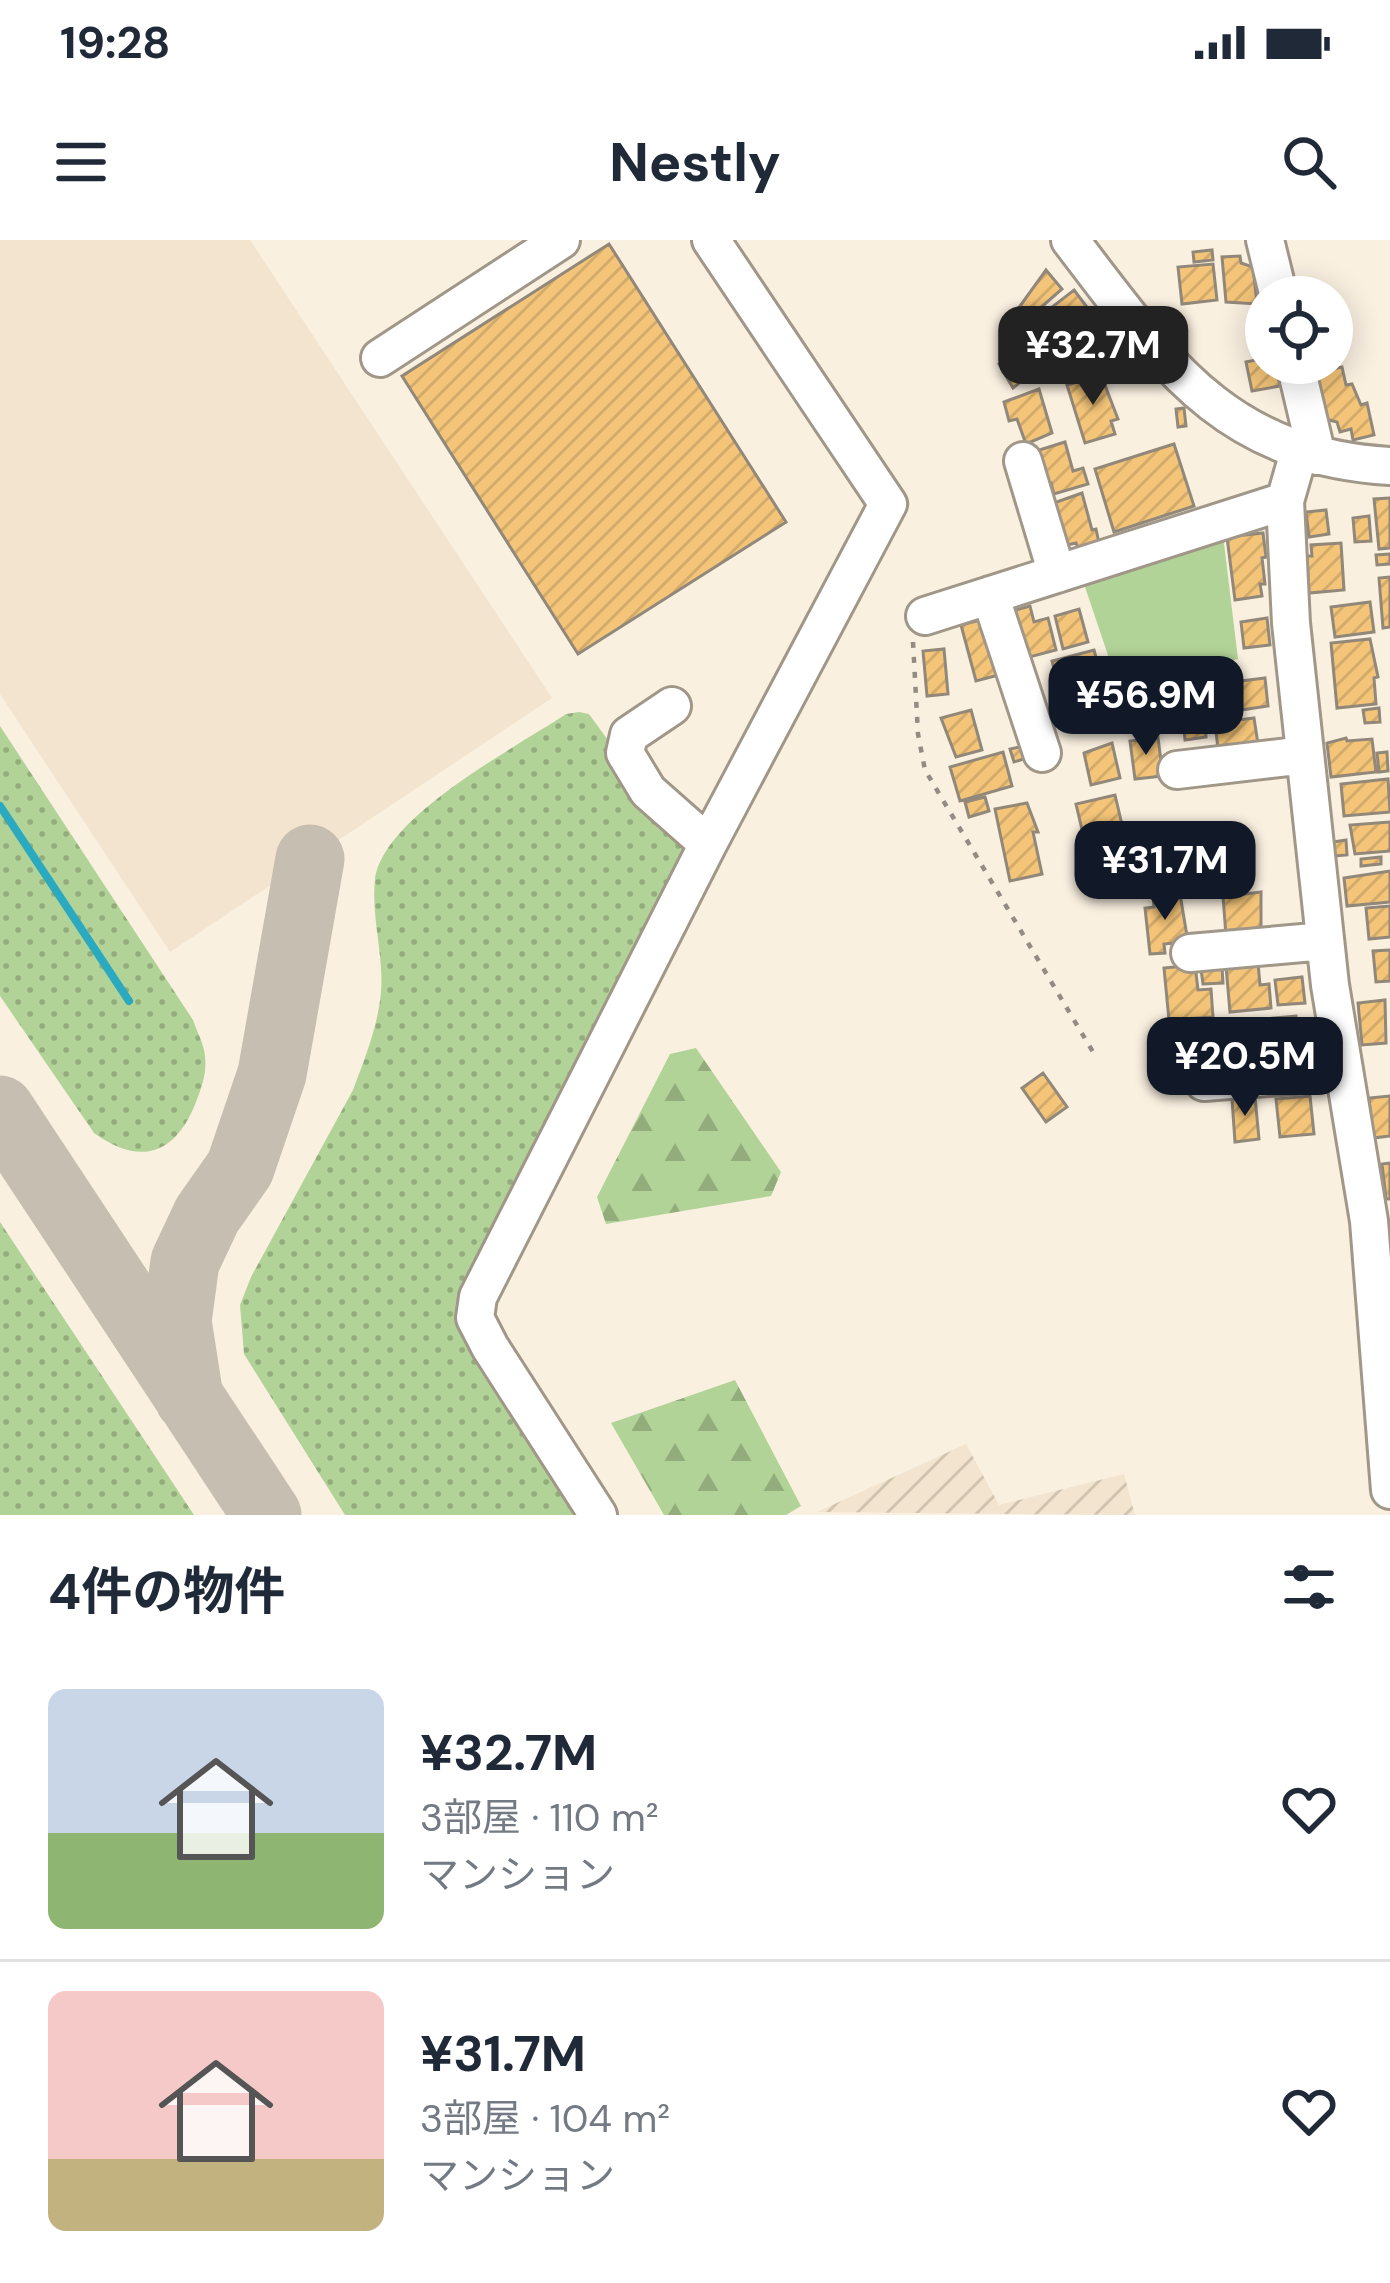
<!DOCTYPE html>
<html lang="ja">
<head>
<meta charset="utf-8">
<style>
  body { margin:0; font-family:"DM Sans","Noto Sans JP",sans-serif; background:#f6f6f7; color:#1f2937; height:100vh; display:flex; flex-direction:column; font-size:45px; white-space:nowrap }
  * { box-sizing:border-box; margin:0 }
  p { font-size:39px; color:#747a83 }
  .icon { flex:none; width:66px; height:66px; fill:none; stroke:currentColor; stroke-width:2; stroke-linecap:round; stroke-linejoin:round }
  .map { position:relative; height:1275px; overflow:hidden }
  .side { display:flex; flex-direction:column; background:#fff; flex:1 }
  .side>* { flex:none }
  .fabs { position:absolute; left:1245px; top:36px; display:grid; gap:24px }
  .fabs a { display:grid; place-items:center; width:108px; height:108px; border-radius:50%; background:#fff; box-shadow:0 6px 30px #0003; font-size:60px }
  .price { position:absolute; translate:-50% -102px; padding:0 27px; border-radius:24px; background:#111827; color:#fff; font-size:39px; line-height:78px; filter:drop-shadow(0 3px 6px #0008) }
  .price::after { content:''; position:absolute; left:50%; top:72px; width:36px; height:27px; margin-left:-18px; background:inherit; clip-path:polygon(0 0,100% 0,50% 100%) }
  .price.on { background:#222; color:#fff }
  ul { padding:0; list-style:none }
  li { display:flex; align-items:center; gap:36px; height:300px; padding:0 48px }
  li+li { border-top:3px solid #e0e1e3 }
  li span { display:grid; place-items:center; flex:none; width:336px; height:240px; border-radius:18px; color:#555 }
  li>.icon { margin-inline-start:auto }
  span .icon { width:144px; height:144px; fill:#fffc; stroke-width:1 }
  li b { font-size:51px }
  h2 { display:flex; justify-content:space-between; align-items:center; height:144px; padding:0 48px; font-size:51px }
  .status { display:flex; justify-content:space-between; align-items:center; height:84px; padding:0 60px; background:#fff; direction:ltr }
  .status svg { height:33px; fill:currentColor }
  header { display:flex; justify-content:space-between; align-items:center; height:156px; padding:0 48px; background:#fff; font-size:54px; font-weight:800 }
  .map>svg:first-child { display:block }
</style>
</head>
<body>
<div class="status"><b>19:28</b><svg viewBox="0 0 49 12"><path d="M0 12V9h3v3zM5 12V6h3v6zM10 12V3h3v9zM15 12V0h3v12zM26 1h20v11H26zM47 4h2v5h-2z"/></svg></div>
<header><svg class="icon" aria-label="menu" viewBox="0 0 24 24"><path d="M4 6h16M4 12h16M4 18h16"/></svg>Nestly<svg class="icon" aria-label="search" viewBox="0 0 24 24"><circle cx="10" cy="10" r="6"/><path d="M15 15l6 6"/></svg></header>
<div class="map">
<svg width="1390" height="1275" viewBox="0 0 1390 1275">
  <defs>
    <pattern id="industrial-furrows" width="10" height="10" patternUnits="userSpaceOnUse" patternTransform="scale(3)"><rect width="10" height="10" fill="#f2e4ce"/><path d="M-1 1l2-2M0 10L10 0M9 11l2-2" fill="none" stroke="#d0c4b1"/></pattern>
    <pattern id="grass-dots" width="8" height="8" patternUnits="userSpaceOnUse" patternTransform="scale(3)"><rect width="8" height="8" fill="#b2d397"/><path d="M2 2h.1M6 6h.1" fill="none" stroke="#92ac7c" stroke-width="1.8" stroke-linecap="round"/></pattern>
    <pattern id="forest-firs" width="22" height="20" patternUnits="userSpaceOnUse" patternTransform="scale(3)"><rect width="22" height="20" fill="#b2d397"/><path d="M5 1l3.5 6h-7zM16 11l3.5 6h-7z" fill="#92ac7c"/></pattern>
    <pattern id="building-hatch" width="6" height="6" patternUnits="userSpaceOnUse" patternTransform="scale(3)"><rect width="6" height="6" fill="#f4c579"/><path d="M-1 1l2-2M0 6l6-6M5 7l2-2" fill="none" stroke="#d2aa69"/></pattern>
  </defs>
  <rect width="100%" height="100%" fill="#faf0e0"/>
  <path fill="url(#industrial-furrows)" d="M966,1204L999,1265L1124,1234L1135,1275L817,1272Z"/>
  <path fill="#f2e4ce" d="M0,0H250L552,458L170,712L0,454Z"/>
  <path fill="url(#grass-dots)" d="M579,472L589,474L691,614L471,1045L583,1275H345L244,1114L240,1065L251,1037L353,850C365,818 378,786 381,752C384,715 371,677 375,640C382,577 515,508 566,474Z
    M0,486L193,780C197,792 204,804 205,816C207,833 202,847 196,862C176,914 141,927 94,893L0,756Z
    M0,982L194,1275H0Z"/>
  <path fill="url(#forest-firs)" d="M696,808L781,932L771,956L606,984L597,957L670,814Z
    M735,1140L801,1266L786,1275H664L611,1183Z"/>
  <path fill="#b2d397" d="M1223,295L1238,419L1119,448L1083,341Z"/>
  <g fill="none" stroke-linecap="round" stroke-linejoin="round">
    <path stroke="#2baabf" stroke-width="8" d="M0,566L129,761"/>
    <path stroke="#c6beb0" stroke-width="69" d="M0,870L267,1275
      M189,1158L177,1081L185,1022L207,975L240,928L272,834L310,619"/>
  </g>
  <path fill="url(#building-hatch)" stroke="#92887a" stroke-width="3" d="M609,4L786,282L578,414L402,136Z
    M1212,10L1213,20L1194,22L1193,12Z
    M1240,16L1241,23L1253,27L1257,64L1226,62L1222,17Z
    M1213,24L1217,60L1182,64L1178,27Z
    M1046,30L1062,49L1023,83L1015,73Z
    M1074,50L1099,83L1079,98L1084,104L1065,119L1070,126L1050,141L1015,96Z
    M1332,67L1344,115L1332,117Z
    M1021,108L1037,129L1013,148L999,124Z
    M1266,118V123H1275L1280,146L1252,151L1246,122Z
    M1342,127L1346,145L1352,144L1361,165L1367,163L1374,195L1353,200L1351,189L1340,192L1337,182L1325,179L1314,133Z
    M1101,135L1118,179L1111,181L1115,194L1085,203L1067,145Z
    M1039,149L1052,193L1026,204L1017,179L1009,181L1004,162Z
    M1184,168L1186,186L1178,187L1176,169Z
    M1065,202L1073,231L1083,228L1088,244L1054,254L1051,243L1043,246L1033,212Z
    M1174,204L1194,266L1114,292L1095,229Z
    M1082,253L1092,290L1096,289L1099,303L1078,308L1076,303L1062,306L1051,264Z
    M1390,258V308L1379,309L1374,259Z
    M1326,270L1329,294L1309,297L1306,272Z
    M1369,276L1371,301L1355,302L1353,278Z
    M1263,293L1266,317L1262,318L1265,344H1260L1262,356L1235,360L1227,297Z
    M1341,303L1344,350L1309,353L1307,316H1312L1311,305Z
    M1390,314V324L1377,325L1376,315Z
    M1390,337V387L1383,388L1379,338Z
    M1370,362L1374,392L1335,397L1331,367Z
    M1030,366L1034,382L1048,378L1056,410L1022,419L1009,372Z
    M1079,369L1088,402L1063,409L1055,376Z
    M1267,378L1270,405L1244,408L1241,382Z
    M984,379L999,435L976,441L961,385Z
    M1370,399L1378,437L1374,438L1376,464L1337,468L1331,403Z
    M944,409L948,454L927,456L923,411Z
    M1094,410L1102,439L1060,450L1052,421Z
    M1265,438L1268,466L1241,470L1233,442Z
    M1111,439L1118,467L1097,473L1089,445Z
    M1206,444L1211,481L1188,484L1179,447Z
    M1087,450L1093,474L1067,480L1062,457Z
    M1379,468L1380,482L1365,483L1363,470Z
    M971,470L982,510L956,517L941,478Z
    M1117,471L1121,485L1094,492L1090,478Z
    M1254,478L1258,504L1218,509L1215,483Z
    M1205,487L1206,497L1185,500L1184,490Z
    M1158,498L1163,536L1135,539L1130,501Z
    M1346,498L1347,501L1372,499L1376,532L1331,537L1327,503Z
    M1112,503L1120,538L1091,545L1084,513Z
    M1024,506L1027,518L1014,522L1010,509Z
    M1003,512L1012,546L960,561L950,527Z
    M1387,512L1388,531L1379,532L1377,513Z
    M1388,539L1390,572L1344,576L1341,544Z
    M1115,555L1123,589L1084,598L1076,564Z
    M985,557L989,571L969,577L965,562Z
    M1027,563L1038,592H1033L1042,634L1010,641L995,569Z
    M1390,582V611L1355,614L1350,585Z
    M1346,600L1347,615L1335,616L1333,602Z
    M1381,617V624L1361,626V619Z
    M1390,631V662L1347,666L1344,638Z
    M1244,645L1245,654L1261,652V692L1226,696L1223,656L1230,655L1229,646Z
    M1180,654L1187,696L1184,702L1164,704L1165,713L1150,714L1145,668L1154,667L1153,657Z
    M1390,666V697L1369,699L1366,668Z
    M1390,710V741L1376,742L1373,711Z
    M1258,723L1260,745L1269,744L1271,768L1230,772L1226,726Z
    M1195,725L1198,750L1211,749L1213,777L1169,780L1164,728Z
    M1222,727L1223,743L1203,744L1201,729Z
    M1302,737L1305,763L1278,765L1275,740Z
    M1385,760L1386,803L1362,805L1358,763Z
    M1296,776L1297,787H1306L1309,813L1277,815L1273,778Z
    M1198,785L1202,828L1174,831L1170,787Z
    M1043,833L1067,867L1046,882L1022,848Z
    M1310,856L1314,894L1280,897L1276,859Z
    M1390,856V896L1373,898L1369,858Z
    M1255,857L1259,899L1235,902L1232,859Z
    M1390,923V959H1386L1382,924Z"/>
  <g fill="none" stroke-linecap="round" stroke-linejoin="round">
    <defs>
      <path id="minor" d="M1070,0C1163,121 1223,216 1390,226
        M1265,0L1279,57
        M380,118L561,0
        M1295,123L1317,216
        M1299,212L1285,261L1291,383L1330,745L1369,981L1390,1250
        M1023,221L1057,334
        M990,355L1042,513
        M925,376L1285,261
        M672,466L629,495L625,513L648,551L708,604
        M1177,530L1305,515
        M1190,713L1325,701
        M1204,842L1344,831
        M598,1275L490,1107L475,1078L478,1057L708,604L888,264L711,0"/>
    </defs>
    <use href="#minor" stroke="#a09788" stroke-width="42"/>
    <path stroke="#938c82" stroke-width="4.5" stroke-dasharray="6 9" stroke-linecap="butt" d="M913,402L918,494L925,530L1096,817"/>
    <use href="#minor" stroke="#fff" stroke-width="36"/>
  </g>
</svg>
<div class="fabs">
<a><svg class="icon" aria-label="locate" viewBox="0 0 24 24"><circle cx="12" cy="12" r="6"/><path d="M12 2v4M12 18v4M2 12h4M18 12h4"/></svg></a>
</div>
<b class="price on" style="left:1093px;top:168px">¥32.7M</b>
<b class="price" style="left:1146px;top:518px">¥56.9M</b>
<b class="price" style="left:1165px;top:683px">¥31.7M</b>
<b class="price" style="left:1245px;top:879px">¥20.5M</b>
</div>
<section class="side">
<h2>4件の物件<svg class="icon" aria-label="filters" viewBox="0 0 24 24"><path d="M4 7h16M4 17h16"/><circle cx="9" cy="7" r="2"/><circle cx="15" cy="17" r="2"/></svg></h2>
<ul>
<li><span style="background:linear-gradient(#c9d6e8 60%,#8fb573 0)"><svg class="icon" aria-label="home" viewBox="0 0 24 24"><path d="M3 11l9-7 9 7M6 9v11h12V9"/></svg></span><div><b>¥32.7M</b><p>3部屋 · 110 m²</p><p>マンション</p></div><svg class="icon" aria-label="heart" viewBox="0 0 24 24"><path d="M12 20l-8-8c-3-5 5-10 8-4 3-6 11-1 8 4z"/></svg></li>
<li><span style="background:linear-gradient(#f6c9c9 70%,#c2b280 0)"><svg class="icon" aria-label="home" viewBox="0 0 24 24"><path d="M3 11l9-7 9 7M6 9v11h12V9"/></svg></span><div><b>¥31.7M</b><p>3部屋 · 104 m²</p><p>マンション</p></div><svg class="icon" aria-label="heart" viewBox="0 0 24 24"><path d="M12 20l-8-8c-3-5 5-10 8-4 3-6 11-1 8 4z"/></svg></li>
</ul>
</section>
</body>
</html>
